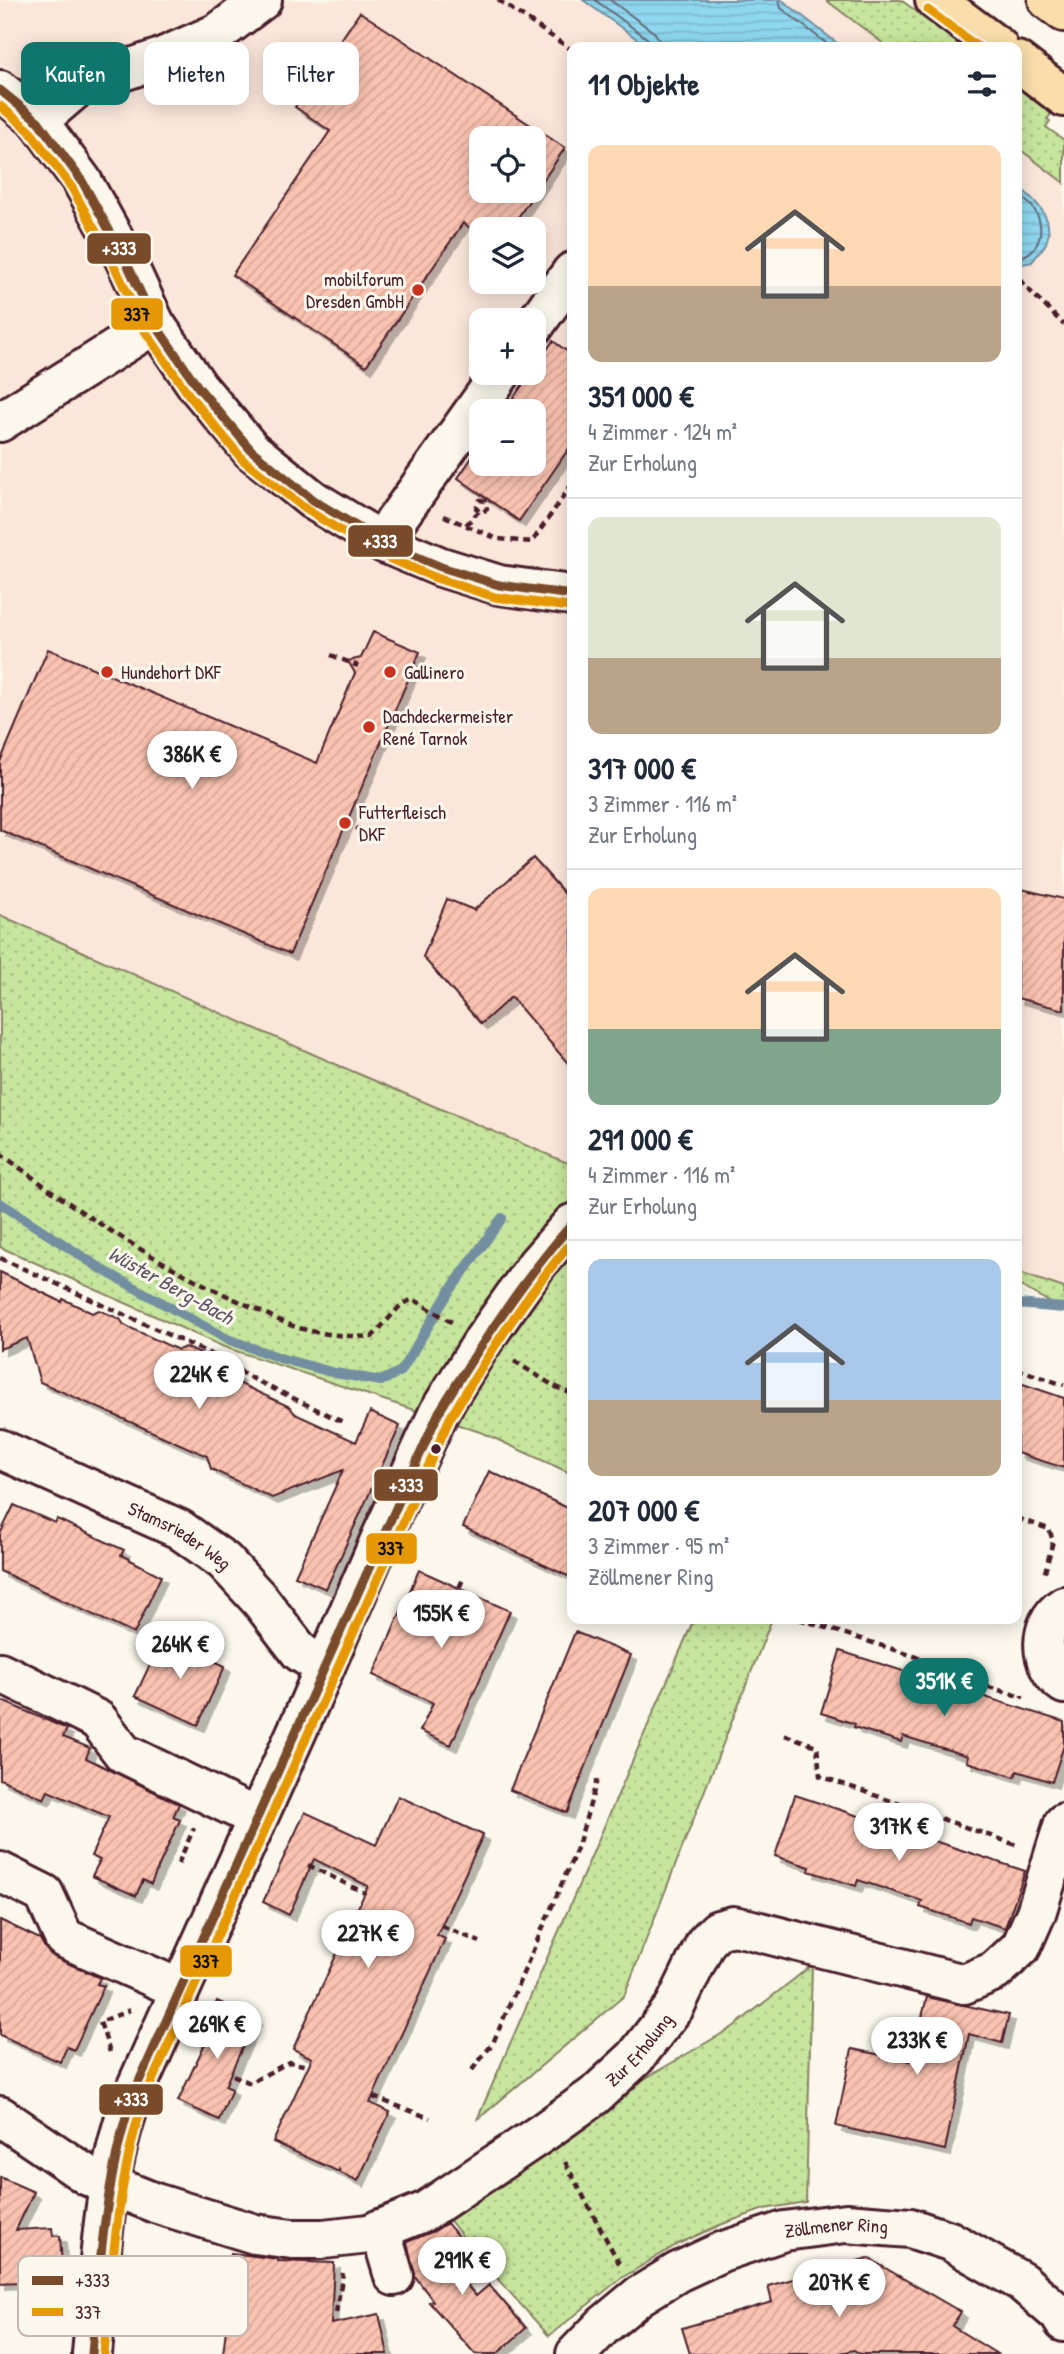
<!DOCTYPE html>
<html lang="de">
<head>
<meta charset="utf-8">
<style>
  body { margin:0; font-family:"Patrick Hand",sans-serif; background:#f6f6f7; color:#1f2937; height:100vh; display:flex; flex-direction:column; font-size:26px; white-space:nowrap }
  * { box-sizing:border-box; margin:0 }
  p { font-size:23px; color:#747a83 }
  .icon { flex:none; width:38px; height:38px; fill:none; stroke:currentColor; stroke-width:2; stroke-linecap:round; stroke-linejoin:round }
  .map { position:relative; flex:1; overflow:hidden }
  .side { position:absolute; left:567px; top:42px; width:455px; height:1582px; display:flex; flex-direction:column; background:#fff; border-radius:14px; box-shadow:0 4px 18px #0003 }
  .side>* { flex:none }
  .hud { position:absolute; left:21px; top:42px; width:441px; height:63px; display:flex; gap:14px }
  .fabs { position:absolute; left:469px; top:126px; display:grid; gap:14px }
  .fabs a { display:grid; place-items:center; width:77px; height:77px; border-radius:14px; background:#fff; box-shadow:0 4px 18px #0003; font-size:35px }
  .price { position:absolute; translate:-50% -60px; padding:0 16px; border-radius:24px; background:#fff; color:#222; font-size:23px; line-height:46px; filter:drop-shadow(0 2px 4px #0008) }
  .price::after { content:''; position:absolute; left:50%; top:42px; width:21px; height:16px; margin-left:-10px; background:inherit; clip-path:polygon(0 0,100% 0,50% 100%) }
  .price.current { background:#0f766e; color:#fff }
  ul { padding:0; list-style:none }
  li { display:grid; align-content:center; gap:14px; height:371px; padding:0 21px }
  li+li { border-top:2px solid #e0e1e3 }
  li span { display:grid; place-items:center; height:217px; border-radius:14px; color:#555 }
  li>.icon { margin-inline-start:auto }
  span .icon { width:126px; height:126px; fill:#fffc; stroke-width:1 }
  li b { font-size:30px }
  h2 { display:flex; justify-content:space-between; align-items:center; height:84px; padding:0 21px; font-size:30px }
  .tag { padding:0 24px; border-radius:14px; background:#fff; box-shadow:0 4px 18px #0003; font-size:24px; line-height:63px }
  .tag.current { background:#0f766e; color:#fff }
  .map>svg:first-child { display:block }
</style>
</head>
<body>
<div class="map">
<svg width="1064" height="2354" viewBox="0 0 1064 2354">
  <defs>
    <pattern id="grass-dots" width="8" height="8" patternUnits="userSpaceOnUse" patternTransform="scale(1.75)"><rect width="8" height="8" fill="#c6e59d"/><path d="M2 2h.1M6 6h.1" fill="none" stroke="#acc487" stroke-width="1.8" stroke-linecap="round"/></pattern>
    <pattern id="water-rules" width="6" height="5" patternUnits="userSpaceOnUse" patternTransform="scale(1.75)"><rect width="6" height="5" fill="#8ed8ef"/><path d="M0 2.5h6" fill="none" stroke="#7cb9cd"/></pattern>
    <pattern id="building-hatch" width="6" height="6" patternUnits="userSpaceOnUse" patternTransform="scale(1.75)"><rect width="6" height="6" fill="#fac2b0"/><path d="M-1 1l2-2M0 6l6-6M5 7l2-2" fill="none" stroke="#d8a698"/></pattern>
    <filter id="shadow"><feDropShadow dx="6" dy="6" stdDeviation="0" flood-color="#0004"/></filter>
  </defs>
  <rect width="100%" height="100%" fill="#fbf7ec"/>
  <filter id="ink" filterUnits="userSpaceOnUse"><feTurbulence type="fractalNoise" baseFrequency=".0143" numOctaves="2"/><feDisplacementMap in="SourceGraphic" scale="14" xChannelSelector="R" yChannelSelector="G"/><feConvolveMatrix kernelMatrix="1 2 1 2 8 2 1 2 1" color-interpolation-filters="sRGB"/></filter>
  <g filter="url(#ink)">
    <path fill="#fbe7da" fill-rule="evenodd" d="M0,0H826L888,47H572V1162H565L333,1063L0,915ZM481,138H534V191H481ZM481,229H534V282H481ZM481,320H534V373H481ZM481,411H534V464H481Z
      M1017,147L1064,183V1288L1017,1272Z"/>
    <path fill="url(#grass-dots)" stroke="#888264" stroke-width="2" d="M826,0H901L964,47H888Z
      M1017,86L1052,113L1047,119L1050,121L1046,127L1064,140V183L1017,147Z
      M0,915L333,1063L565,1162H572V1474L483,1433L224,1347L0,1247Z
      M1017,1272L1064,1288V1310L1017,1284Z
      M694,1619H772L624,1996L477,2120Z
      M812,1965L806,2202L764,2209L720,2225L678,2244L620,2279L549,2336L486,2266L444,2213L617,2095L733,2027Z"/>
    <path fill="url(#water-rules)" stroke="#738ea1" stroke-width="2" d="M583,0H782L842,47H648Z
      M1017,185C1034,199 1056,218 1046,243C1043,249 1036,256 1032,262L1017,265Z"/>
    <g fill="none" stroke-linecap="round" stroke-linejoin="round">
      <path stroke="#656979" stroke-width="2" d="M595,0L648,39L651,47
        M610,0L655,33L659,40L660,47
        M779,0L781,8L831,47
        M1017,194C1022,198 1030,203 1034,209C1046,228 1041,253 1017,258"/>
      <path stroke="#738ea1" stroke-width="10" d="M0,1203L103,1270L227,1339L283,1359L335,1373L381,1381L401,1371L449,1292L502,1218
        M1017,1304L1064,1308"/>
    </g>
    <path fill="url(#building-hatch)" stroke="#4a1f2b" stroke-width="2" fill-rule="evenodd" filter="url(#shadow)" d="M360,12L565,148L510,229H472L463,223L366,366L232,275L330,131L295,107ZM481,138H534V191H481Z
      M553,341L572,355V444L519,521L458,478L481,444V464H534V411H504L531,373H534V368Z
      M373,632L420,652L290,954L0,830V762L48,649L317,763L355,673L348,661L361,658Z
      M533,858L572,902V1068L511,997L481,1024L423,957L447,899L474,910Z
      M1017,888L1064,899V1010L1017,998Z
      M0,1272L62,1302L63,1299L92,1313L99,1310L120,1319L124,1325L178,1350L185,1347L206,1356L210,1363L238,1376L236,1382L290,1407L295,1414L356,1442L370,1412L400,1426L326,1589L295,1576L343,1470L272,1498L211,1469L207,1456L40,1382L27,1338L0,1349Z
      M1017,1382L1064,1398V1468L1017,1453Z
      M489,1471L572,1510V1578L463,1527Z
      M14,1505L55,1523L57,1519L124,1550L121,1555L161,1576L134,1634L0,1571V1534Z
      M419,1570L510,1611L451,1745L420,1731L433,1703L373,1675Z
      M575,1632L631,1655L567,1813L510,1790Z
      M163,1637L225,1666L198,1725L135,1696Z
      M840,1651L1064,1722V1745L1052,1782L1017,1771L1015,1777L993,1770L967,1762L968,1756L903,1736L901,1742L854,1727L855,1724L821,1713Z
      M0,1700L67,1729L63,1737L90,1748L86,1758L179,1804L173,1817L180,1820L161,1861L151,1884L143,1880L136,1896L92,1876L100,1860L91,1856L109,1817L48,1791L44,1799L0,1779Z
      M795,1795L1025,1871L1005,1928L971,1917L969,1923L920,1907L922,1901L858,1880L856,1886L809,1871L810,1867L775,1856Z
      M398,1796L483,1835L437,1935L445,1939L370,2103L390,2112L358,2181L341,2173L339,2170V2172L273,2142L312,2058L293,2049L368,1886L314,1859L289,1915L263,1902L305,1812L376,1845Z
      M0,1920L40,1939L45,1948L54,1957L100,1978L97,1984L104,1986L74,2050L67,2047L60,2062L0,2035Z
      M927,1997L1009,2015L1002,2043L969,2034L945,2150L836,2126L852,2049L911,2061Z
      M217,2001L255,2019L225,2086L232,2089L219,2120L178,2101L210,2033L204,2030Z
      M0,2177L34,2192L16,2230L52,2228L53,2236H60L64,2294L20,2297L18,2282L0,2283Z
      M447,2223L459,2238L439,2252L476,2296L489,2285L526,2328L497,2354H475L429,2302L433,2301L415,2276L407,2242L434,2231Z
      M231,2253L278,2259V2261L334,2263L331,2324L379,2314L388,2354H223L229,2304H227Z
      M868,2258L961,2312L952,2326L997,2354H860L854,2350L836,2354H690L682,2328L772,2302L768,2286Z"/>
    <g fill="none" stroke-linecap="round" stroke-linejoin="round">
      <defs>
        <g id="minor">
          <path d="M0,90L38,121L82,181L124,257L155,324L198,387L251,450L313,500L384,543L441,567L499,585L572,595"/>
          <path d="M38,121L79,86L161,58L218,33L262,0"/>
          <path d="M534,326L572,272"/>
          <path d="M0,422L155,324"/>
          <path d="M384,543L394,523L501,373"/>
          <path id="s1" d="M0,1449L179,1529L224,1561L260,1600L300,1652L324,1667"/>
          <path d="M1064,1606C1037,1623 1038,1666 1064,1684"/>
          <path d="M0,1672L98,1720L123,1753L257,1818"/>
          <path d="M0,1872L44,1894L64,1938L180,1989"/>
          <path id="s2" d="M0,2116L88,2176L155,2203L255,2234L292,2239H323L369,2234L426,2211L545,2131L594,2096L635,2058L675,2006L706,1942L718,1930L733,1926L748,1929L964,1984L995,1971L1021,1947L1036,1913L1064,1823"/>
          <path d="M380,2229L394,2276"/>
          <path d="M92,2354C100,2268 102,2178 132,2097L302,1720L380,1540L439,1412L483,1341L537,1264L572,1224"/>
          <path id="s3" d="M576,2354L604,2325L639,2296L678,2272L721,2252L784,2231L846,2223L910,2228L950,2241L1022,2282L1059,2314L1064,2322"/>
        </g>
        <path id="major" d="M935,0L998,47
          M1048,0L1064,12
          M1017,61L1064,97"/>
      </defs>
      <use href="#minor" stroke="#4a1f2b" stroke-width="44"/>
      <use href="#major" stroke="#4a1f2b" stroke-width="44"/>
      <path stroke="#4a1f2b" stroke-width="4.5" stroke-dasharray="7 5" stroke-linecap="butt" d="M498,0L572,50
        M1020,279L1029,290L1064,325
        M444,516L498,539L532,542L572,484
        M466,525L479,511L483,512L487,509L485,501L480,500L476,508L479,511
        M331,655L358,666
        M345,823L358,829
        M0,1153C76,1211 158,1265 245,1304C261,1311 277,1320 293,1326C319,1335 345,1336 372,1337L401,1305L413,1299L453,1323
        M0,1258L228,1362L245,1375L345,1423
        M514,1361L554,1386L572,1394
        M1017,1369L1064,1385
        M1017,1518L1049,1529L1053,1541L1044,1576
        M458,1599L459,1588L464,1577
        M799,1619L920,1658L923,1667L1022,1697V1695
        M785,1735L817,1746L820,1776L1019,1846
        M178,1864L194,1828
        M308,1865L365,1893
        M442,1926L480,1942
        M110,2052L100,2022L130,2010
        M472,2070L493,2043L578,1846L597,1780
        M233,2075L250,2083L289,2062L308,2066
        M373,2097L430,2118
        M565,2162L620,2265
        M336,2313L343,2273"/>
      <use href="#minor" stroke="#fbf7ec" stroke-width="38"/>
      <use href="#major" stroke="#f9deab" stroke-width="38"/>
      <defs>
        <path id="bus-1" d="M0,90L38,121L82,181L124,257L155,324L198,387L251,450L313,500L384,543L441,567L499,585L572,595
          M92,2354C99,2267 105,2181 132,2097L439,1412C480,1346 521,1282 572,1224"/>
        <path id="bus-2" d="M928,10L978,47
          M0,106L29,130L72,188L113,263L145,331L189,395L243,460L307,510L379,554L436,578L495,597L570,607
          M104,2354C112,2268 117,2184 143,2101L450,1418C487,1357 525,1296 572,1242"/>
      </defs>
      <use href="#bus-1" stroke="#fbf7ec" stroke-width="14"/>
      <use href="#bus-2" stroke="#fbf7ec" stroke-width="14"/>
      <use href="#bus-1" stroke="#7a4b2a" stroke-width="9"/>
      <use href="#bus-2" stroke="#e69804" stroke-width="9"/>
    </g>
  </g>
  <g fill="#c8321e" stroke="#fbf7ec" stroke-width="2.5">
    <circle cx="418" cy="290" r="7"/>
    <circle cx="107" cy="672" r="7"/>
    <circle cx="390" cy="672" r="7"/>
    <circle cx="369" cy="727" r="7"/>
    <circle cx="345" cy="823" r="7"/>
  </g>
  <circle fill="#4a1f2b" stroke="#fbf7ec" stroke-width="2.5" cx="436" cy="1449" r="6"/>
  <g text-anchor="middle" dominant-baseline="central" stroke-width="6" stroke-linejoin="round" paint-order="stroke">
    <g font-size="19" fill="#4a1f2b" stroke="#fbf7ec" text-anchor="start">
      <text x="404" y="279" text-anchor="end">mobilforum<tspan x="404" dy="22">Dresden GmbH</tspan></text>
      <text x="121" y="672">Hundehort DKF</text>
      <text x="404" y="672">Gallinero</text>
      <text x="383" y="716">Dachdeckermeister<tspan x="383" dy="22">René Tarnok</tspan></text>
      <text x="359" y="812">Futterfleisch<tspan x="359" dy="22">DKF</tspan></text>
    </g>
    <g font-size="19" fill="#4a1f2b" stroke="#fbf7ec">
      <text stroke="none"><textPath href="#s1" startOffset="200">Stamsrieder Weg</textPath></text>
      <text stroke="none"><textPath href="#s2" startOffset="728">Zur Erholung</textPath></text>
      <text stroke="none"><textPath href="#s3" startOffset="298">Zöllmener Ring</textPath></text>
    </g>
    <g font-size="21" font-style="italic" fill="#5e5666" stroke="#fbf7ec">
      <text transform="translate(171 1285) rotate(29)">Wüster Berg-Bach</text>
    </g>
  </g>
  <rect x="18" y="2256" width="230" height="80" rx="10" fill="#fbf7ec" stroke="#c6b6b2" stroke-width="2"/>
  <rect x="32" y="2276" width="31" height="9" fill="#7a4b2a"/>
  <rect x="32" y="2308" width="31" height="8" fill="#e69804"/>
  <g font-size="19" fill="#4a1f2b">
    <text x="75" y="2287">+333</text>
    <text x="75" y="2319">337</text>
  </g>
  <g stroke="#fbf7ec" stroke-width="2.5">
    <rect x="86" y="232" width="66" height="33" rx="7" fill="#7a4b2a"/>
    <rect x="110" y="297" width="54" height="34" rx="7" fill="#e69804"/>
    <rect x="347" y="524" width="67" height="34" rx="7" fill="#7a4b2a"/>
    <rect x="373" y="1468" width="66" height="34" rx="7" fill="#7a4b2a"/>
    <rect x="365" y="1532" width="53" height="33" rx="7" fill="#e69804"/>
    <rect x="179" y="1944" width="54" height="34" rx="7" fill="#e69804"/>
    <rect x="98" y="2083" width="66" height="33" rx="7" fill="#7a4b2a"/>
  </g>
  <g font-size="19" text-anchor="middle" font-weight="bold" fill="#fff">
    <text x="119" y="255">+333</text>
    <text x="380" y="548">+333</text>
    <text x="406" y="1492">+333</text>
    <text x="131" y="2106">+333</text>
  </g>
  <g font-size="19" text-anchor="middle" font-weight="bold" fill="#111">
    <text x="137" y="321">337</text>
    <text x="391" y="1555">337</text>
    <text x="206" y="1968">337</text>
  </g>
</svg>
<div class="fabs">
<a><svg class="icon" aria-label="locate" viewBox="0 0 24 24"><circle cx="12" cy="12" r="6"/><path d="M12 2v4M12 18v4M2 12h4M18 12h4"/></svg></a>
<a><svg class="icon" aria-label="layers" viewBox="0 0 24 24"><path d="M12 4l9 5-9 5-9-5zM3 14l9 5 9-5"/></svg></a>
<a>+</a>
<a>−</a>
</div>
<b class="price" style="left:192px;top:791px">386K €</b>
<b class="price" style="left:199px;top:1411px">224K €</b>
<b class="price" style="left:441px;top:1650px">155K €</b>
<b class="price" style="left:180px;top:1681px">264K €</b>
<b class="price current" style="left:944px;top:1718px">351K €</b>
<b class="price" style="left:899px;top:1863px">317K €</b>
<b class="price" style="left:368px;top:1970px">227K €</b>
<b class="price" style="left:217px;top:2061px">269K €</b>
<b class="price" style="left:917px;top:2077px">233K €</b>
<b class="price" style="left:462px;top:2297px">291K €</b>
<b class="price" style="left:839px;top:2319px">207K €</b>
<div class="hud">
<a class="tag current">Kaufen</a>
<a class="tag">Mieten</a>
<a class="tag">Filter</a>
</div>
<section class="side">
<h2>11 Objekte<svg class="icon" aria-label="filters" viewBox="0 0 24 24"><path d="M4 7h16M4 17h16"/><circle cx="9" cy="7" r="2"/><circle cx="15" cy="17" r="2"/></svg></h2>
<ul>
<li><span style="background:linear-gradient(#ffd9b3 65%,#b9a48a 0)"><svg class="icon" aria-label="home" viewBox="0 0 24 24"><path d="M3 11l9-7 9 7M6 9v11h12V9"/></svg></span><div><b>351 000 €</b><p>4 Zimmer · 124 m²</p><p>Zur Erholung</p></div></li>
<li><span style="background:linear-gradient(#dfe7d0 65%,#b9a48a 0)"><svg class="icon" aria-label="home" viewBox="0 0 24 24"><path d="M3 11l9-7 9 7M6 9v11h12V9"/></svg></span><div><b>317 000 €</b><p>3 Zimmer · 116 m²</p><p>Zur Erholung</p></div></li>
<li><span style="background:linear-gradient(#ffd9b3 65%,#7fa58c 0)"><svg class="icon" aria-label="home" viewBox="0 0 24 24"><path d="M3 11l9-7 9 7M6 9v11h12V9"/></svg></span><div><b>291 000 €</b><p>4 Zimmer · 116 m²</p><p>Zur Erholung</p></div></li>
<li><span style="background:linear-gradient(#a9c7e8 65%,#b9a48a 0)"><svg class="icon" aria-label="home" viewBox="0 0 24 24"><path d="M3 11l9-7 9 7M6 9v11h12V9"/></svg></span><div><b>207 000 €</b><p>3 Zimmer · 95 m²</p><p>Zöllmener Ring</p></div></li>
</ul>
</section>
</div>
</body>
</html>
